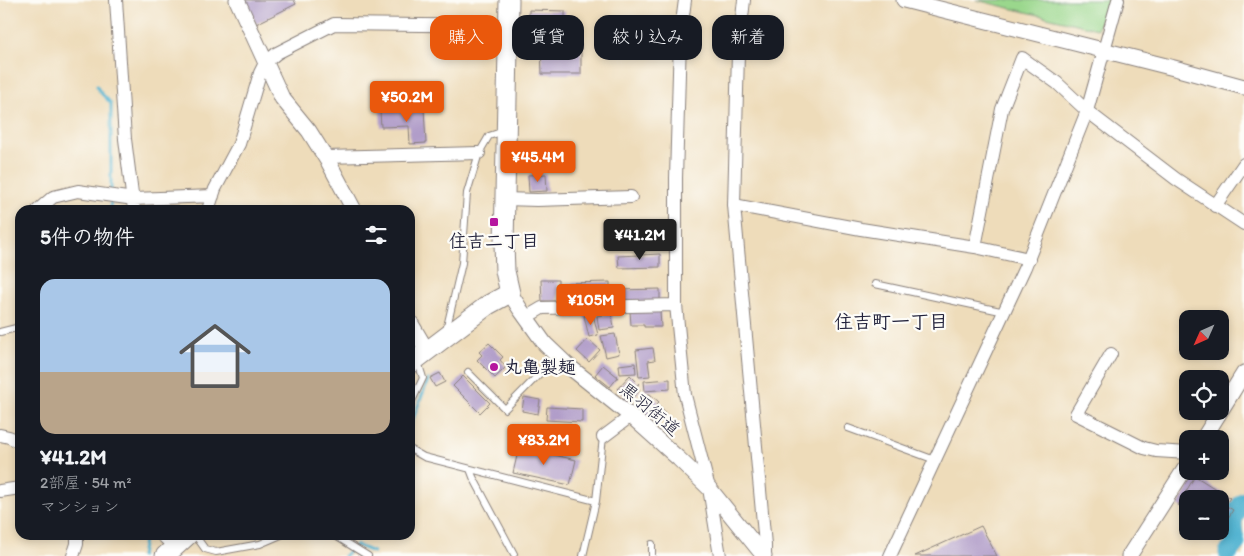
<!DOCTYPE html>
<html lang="ja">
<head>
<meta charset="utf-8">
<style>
  body { margin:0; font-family:Itim,"Klee One",sans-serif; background:#242831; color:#f1f3f6; height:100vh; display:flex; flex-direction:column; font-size:19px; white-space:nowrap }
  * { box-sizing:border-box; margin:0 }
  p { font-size:16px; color:#9ea1a6 }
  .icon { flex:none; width:28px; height:28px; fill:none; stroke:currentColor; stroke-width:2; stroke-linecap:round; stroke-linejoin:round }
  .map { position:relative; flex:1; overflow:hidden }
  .sheet { position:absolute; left:15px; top:205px; width:400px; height:335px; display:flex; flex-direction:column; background:#171b24; border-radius:15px; box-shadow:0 2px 8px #0003 }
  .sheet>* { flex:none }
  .banner { position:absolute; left:430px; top:15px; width:475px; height:45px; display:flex; gap:10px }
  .needle { width:32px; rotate:225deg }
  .controls { position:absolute; left:1179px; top:310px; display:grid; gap:10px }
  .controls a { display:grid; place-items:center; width:50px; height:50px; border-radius:10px; background:#171b24; box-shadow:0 2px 8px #0003; font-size:25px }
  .price { position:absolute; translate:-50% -42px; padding:0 11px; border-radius:5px; background:#ea580c; color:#fff; font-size:16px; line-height:32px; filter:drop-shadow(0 1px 2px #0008) }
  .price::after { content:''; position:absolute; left:50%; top:30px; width:15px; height:11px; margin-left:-8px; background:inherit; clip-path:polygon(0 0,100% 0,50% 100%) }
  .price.current { background:#222; color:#fff }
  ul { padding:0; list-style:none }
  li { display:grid; align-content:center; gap:10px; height:265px; padding:0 25px }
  li span { display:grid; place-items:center; height:155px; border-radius:15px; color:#555 }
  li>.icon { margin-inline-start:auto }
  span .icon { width:90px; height:90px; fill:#fffc; stroke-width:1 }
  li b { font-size:21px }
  h2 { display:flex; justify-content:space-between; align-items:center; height:60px; padding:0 25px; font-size:21px }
  .pill { padding:0 18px; border-radius:15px; background:#171b24; box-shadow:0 2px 8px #0003; font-size:18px; line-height:45px }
  .pill.current { background:#ea580c; color:#fff }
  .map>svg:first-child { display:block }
</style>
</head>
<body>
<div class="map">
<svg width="1244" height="556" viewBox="0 0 1244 556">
  <rect width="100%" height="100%" fill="#fdfcf7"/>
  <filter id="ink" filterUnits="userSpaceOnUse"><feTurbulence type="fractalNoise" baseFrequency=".02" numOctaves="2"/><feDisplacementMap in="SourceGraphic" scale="10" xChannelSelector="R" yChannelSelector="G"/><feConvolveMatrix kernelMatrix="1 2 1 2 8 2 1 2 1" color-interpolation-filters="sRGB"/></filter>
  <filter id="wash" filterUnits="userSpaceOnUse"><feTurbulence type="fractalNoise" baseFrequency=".0096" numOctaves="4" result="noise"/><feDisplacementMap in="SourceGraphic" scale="20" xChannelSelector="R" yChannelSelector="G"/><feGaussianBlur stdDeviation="1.12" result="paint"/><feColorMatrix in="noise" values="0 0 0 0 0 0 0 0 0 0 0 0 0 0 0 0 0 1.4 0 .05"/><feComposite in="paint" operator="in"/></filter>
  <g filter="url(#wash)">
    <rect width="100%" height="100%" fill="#eedcba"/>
    <path fill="#9ad78c" stroke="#5e7c64" d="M976,0H1109L1097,29Z"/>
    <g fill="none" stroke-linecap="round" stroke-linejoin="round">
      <path stroke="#53b4d1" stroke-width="3" d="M97,86C99,94 107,97 111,104V192
        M110,210L111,198
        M410,427L428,380
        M141,556L145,535
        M344,556L356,545L373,552"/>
      <path stroke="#53b4d1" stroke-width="19" d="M1228,553L1236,543C1231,525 1231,516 1244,501"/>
    </g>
    <g id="blocks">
      <path fill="#b19dc9" d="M244,0H294L296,4L256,24Z
        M529,10L565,11V42H529Z
        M581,44V74H542L541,45Z
        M424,109L426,143L410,144L409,126L381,127L380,111Z
        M546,174L547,191L529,192L528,175Z
        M660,254V267L619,268L618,256Z
        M541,280H558V301H542Z
        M610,282V304H568L567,283Z
        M660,289V303L618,304L617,290Z
        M630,311H660L661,327H644V325H631Z
        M593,314L598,335L589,337L584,316Z
        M612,314L614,328L599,330L597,316Z
        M615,334L619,354L606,357L601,336Z
        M588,339L600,350L589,362L577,351Z
        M489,343L503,357L500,360L506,367L495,378L477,360L482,355L479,352Z
        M653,348L655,360L648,361L650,376L639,377L636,350Z
        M635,363L636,373L620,374L619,365Z
        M603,365L618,377L610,387L595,375Z
        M440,373L445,382L435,387L430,378Z
        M630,375L639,384L636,386L640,390L628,402L623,398L625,396L617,389Z
        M463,376L490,403L480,413L453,386Z
        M670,379V389L645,391L644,381Z
        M650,394L659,402L657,404L666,414L656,424L636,406L642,400L640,398L643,395Z
        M524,397L540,400L538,414L522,411Z
        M547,407L582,409V422L546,420Z
        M519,447L576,460L570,485L513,473Z
        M1195,476L1230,498L1225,505L1233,510L1220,531V499H1188V511L1178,505Z
        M981,526L997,556H915Z"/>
    </g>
  </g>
  <g filter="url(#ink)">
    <use href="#blocks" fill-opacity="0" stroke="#887f7a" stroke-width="1"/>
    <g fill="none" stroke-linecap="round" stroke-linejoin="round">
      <defs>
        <path id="service" d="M875,284L1005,312
          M446,331L462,263L467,193L479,153L489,136L504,131
          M0,332L20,327
          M468,372L505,409L557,356
          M410,405L423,378L418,362
          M848,428L935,460
          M410,449L424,457L596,501
          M470,469L473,477L514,554
          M195,535L205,549L216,552L260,544L281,535
          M334,535L368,556
          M652,544V556
          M583,556L596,501L603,437"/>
        <path id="minor" d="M116,0L125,139L134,210
          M685,0L680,38L676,178V305L685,395L709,488L720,556
          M744,0L738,53L734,205L765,545V556
          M326,157L479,153
          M504,199L537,200L631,197
          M734,205L861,229L975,247L1029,259
          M1215,206L1244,164
          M38,210L53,197L78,191L134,199L213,196
          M208,210L215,189L239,144L260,73L265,63L277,53L334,24L508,26
          M975,247L1002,109L1022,58L1057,83L1087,111L1176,179L1244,224
          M525,318L542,308L676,305
          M1111,354L1076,414L1144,448L1156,451L1188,453
          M0,435L9,437L20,442
          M603,437L631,416
          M0,491L20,488
          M162,535L175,547
          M73,556L77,544V535
          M890,556L1025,267L1087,111L1118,0"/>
        <path id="tertiary" d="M237,0L282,98L309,131L329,163L354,210
          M904,0L1178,69L1244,87
          M510,293L520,309L545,344L566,364L631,416L679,459L709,488L764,556
          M410,322L427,351
          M1203,439L1244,373
          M1129,556L1188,464"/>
        <path id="primary" d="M410,364L488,305L510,293L505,271L504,244L509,0
          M165,556L188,535"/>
      </defs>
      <use href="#service" stroke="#887f7a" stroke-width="8"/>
      <use href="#minor" stroke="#887f7a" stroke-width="14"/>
      <use href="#tertiary" stroke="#887f7a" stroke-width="17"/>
      <use href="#primary" stroke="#887f7a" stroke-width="21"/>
      <use href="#service" stroke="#fff" stroke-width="6"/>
      <use href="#minor" stroke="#fff" stroke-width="12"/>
      <use href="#tertiary" stroke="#fff" stroke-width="15"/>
      <use href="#primary" stroke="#fff" stroke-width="19"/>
    </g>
  </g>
  <g fill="#b5179e" stroke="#fdfcf7" stroke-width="2">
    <rect x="489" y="217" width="10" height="10" rx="2.5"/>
    <circle cx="494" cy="367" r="5"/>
  </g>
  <g text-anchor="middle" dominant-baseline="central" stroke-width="4.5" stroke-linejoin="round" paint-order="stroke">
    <g font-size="18" font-weight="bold" fill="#22223b" stroke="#fdfcf7">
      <text x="494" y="241">住吉二丁目</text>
      <text x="504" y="367" text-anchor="start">丸亀製麺</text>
    </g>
    <g font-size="18" fill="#22223b" stroke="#fdfcf7">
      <text transform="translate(650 409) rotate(40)">黒羽街道</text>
    </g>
    <g font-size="19" font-weight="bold" fill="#22223b" stroke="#fdfcf7">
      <text x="891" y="321">住吉町一丁目</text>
    </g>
  </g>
</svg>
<div class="controls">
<a><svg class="needle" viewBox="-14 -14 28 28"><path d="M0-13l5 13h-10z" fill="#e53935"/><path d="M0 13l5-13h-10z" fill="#9ea1a6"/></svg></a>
<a><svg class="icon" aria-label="locate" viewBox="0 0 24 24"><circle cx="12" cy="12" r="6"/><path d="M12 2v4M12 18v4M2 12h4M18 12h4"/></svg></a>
<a>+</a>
<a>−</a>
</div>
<b class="price" style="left:407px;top:123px">¥50.2M</b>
<b class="price" style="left:538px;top:183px">¥45.4M</b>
<b class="price current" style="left:640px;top:261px">¥41.2M</b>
<b class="price" style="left:591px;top:326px">¥105M</b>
<b class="price" style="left:544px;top:466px">¥83.2M</b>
<div class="banner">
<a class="pill current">購入</a>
<a class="pill">賃貸</a>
<a class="pill">絞り込み</a>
<a class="pill">新着</a>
</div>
<section class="sheet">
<h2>5件の物件<svg class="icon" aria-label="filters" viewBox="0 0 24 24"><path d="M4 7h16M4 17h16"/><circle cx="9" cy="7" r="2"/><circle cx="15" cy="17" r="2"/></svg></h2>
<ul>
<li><span style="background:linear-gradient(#a9c7e8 60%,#b9a48a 0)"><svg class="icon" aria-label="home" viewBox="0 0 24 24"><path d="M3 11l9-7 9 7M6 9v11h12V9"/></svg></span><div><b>¥41.2M</b><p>2部屋 · 54 m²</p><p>マンション</p></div></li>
</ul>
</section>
</div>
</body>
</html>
